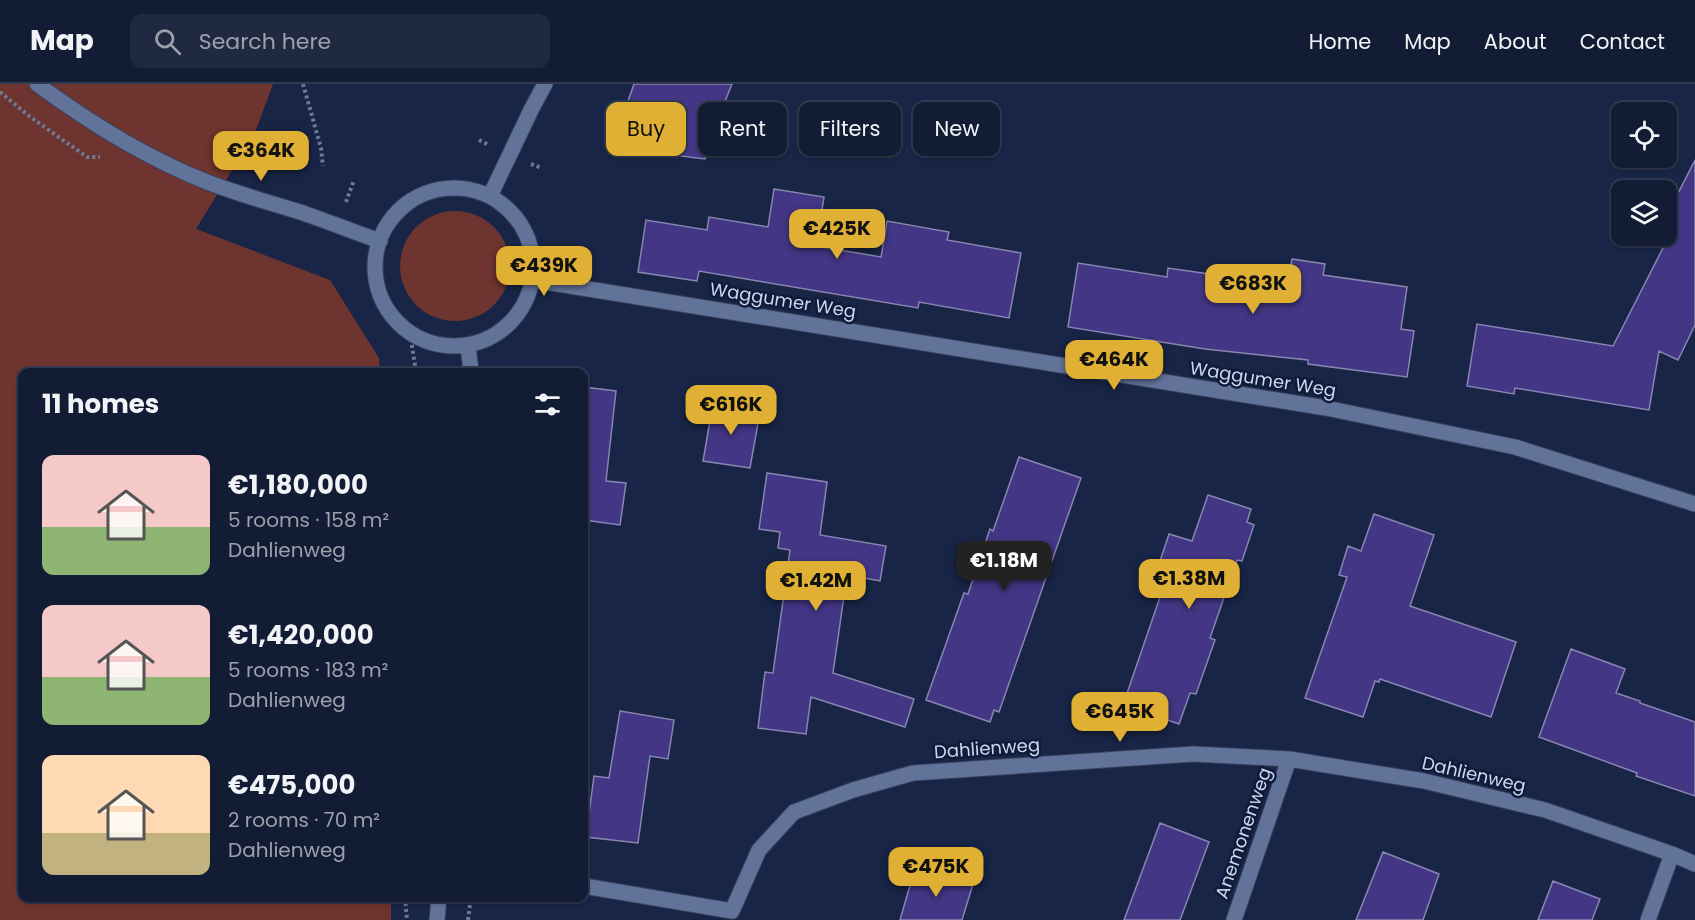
<!DOCTYPE html>
<html lang="en">
<head>
<meta charset="utf-8">
<style>
  body { margin:0; font-family:Poppins,sans-serif; background:#1f2940; color:#f1f3f6; height:100vh; display:flex; flex-direction:column; font-size:22px; white-space:nowrap }
  * { box-sizing:border-box; margin:0 }
  p { font-size:20px; color:#9ca1ac }
  .icon { flex:none; width:33px; height:33px; fill:none; stroke:currentColor; stroke-width:2; stroke-linecap:round; stroke-linejoin:round }
  .map { position:relative; flex:1; overflow:hidden }
  .side { position:absolute; left:18px; top:284px; width:570px; height:534px; display:flex; flex-direction:column; background:#121c34; border-radius:12px; box-shadow:0 2px 4px #0004,0 0 0 2px #313a4f }
  .side>* { flex:none }
  .banner { position:absolute; left:606px; top:18px; width:570px; height:54px; display:flex; gap:12px }
  .fabs { position:absolute; left:1611px; top:18px; display:grid; gap:12px }
  .fabs a { display:grid; place-items:center; width:66px; height:66px; border-radius:12px; background:#121c34; box-shadow:0 2px 4px #0004,0 0 0 2px #313a4f; font-size:30px }
  .price { position:absolute; translate:-50% -51px; padding:0 14px; border-radius:12px; background:#e0b034; color:#111; font-size:20px; line-height:39px; filter:drop-shadow(0 2px 3px #0008) }
  .price::after { content:''; position:absolute; left:50%; top:36px; width:18px; height:14px; margin-left:-9px; background:inherit; clip-path:polygon(0 0,100% 0,50% 100%) }
  .price.current { background:#222; color:#fff }
  ul { padding:0; list-style:none }
  li { display:flex; align-items:center; gap:18px; height:150px; padding:0 24px }
  li span { display:grid; place-items:center; flex:none; width:168px; height:120px; border-radius:12px; color:#555 }
  li>.icon { margin-inline-start:auto }
  span .icon { width:72px; height:72px; fill:#fffc; stroke-width:1 }
  li b { font-size:26px }
  h2 { display:flex; justify-content:space-between; align-items:center; height:72px; padding:0 24px; font-size:26px }
  .tag { padding:0 21px; border-radius:12px; background:#121c34; box-shadow:0 2px 4px #0004,0 0 0 2px #313a4f; font-size:21px; line-height:54px }
  .tag.current { background:#e0b034; color:#111 }
  header { display:flex; align-items:center; gap:36px; box-sizing:border-box; height:84px; padding:0 30px; background:#121c34; border-bottom:2px solid #313a4f }
  header strong { font-size:28px }
  nav { display:flex; gap:33px; margin-inline-start:auto; font-size:21px }
  .search { width:420px; height:54px; background:#1f2940; display:flex; align-items:center; gap:15px; box-sizing:border-box; padding:0 21px; border-radius:12px; color:#9ca1ac; font-size:22px }
  .map>svg:first-child { display:block }
</style>
</head>
<body>
<header>
<strong>Map</strong>
<div class="search"><svg class="icon" aria-label="search" viewBox="0 0 24 24"><circle cx="10" cy="10" r="6"/><path d="M15 15l6 6"/></svg>Search here</div>
<nav><a>Home</a><a>Map</a><a>About</a><a>Contact</a></nav>
</header>
<div class="map">
<svg width="1695" height="836" viewBox="0 0 1695 836">
  <rect width="100%" height="100%" fill="#182546"/>
  <path fill="#6e342f" d="M0,0H273L255,49L196,145L330,196L379,274L380,288H22V813H391V836H0Z
    M400 182a55 55 0 1 1 110 0a55 55 0 1 1-110 0Z"/>
  <path fill="#433685" stroke="#8886b1" stroke-width="1.5" d="M634,0H732L712,50L705,75L624,65L628,17Z
    M1695,76V241L1678,276L1659,267L1649,326L1515,304L1514,310L1467,302L1477,240L1613,262L1663,164L1653,160L1657,152H1666V133Z
    M774,105L824,113L816,162L881,173L887,137L949,148L947,156L1021,169L1009,234L919,218L918,224L699,187L697,197L638,188L646,136L707,146L709,133L768,143Z
    M1292,175L1325,180L1323,191L1407,203L1401,245L1414,247L1407,293L1308,280V276L1205,265L1068,243L1078,179L1167,193L1168,184L1216,191L1215,199L1286,209Z
    M584,303L616,307L606,397L626,399L620,441L584,436Z
    M713,319L760,328L750,384L703,377Z
    M1019,373L1081,394L999,628L994,626L990,638L926,616L964,509L968,510L990,445L993,447Z
    M767,389L827,398L820,451L886,462L880,497L847,491L833,589L914,615L905,643L811,613L806,650L758,644L765,588L773,589L790,466L778,464L780,448L759,445Z
    M1208,411L1251,425L1247,438L1254,441L1242,477L1237,476L1210,554L1215,556L1196,610L1190,609L1179,640L1123,621L1171,481L1160,477L1169,450L1192,457Z
    M1374,430L1434,451L1410,522L1516,558L1491,633L1380,595L1379,598L1375,597L1363,633L1305,614L1347,493L1339,491L1348,462L1361,467Z
    M1571,565L1625,585L1616,609L1640,617V619L1695,638V712L1636,692L1637,689L1539,653Z
    M620,627L674,636L668,675L650,672L638,759L586,753L594,692L609,694Z
    M1160,739L1209,758L1180,836H1124Z
    M1383,768L1439,790L1423,836H1356Z
    M915,784L973,800L962,836H900Z
    M1553,797L1600,815L1592,836H1538Z"/>
  <g fill="none" stroke-linecap="round" stroke-linejoin="round">
    <defs>
      <path id="minor" d="M533,196L1326,324L1515,363L1695,420
        M584,802L732,827L759,766L794,728L853,706L913,689L1193,670L1289,675L1424,697L1545,726L1672,770L1695,780
        M1234,836L1289,675
        M1648,836L1672,770"/>
      <path id="secondary" d="M37,0C90,39 146,74 207,98C238,110 271,119 303,129C329,138 354,148 380,157
        M375 183a79 79 0 1 1 158 0a79 79 0 1 1-158 0Z
        M490,112L532,24L545,0
        M468,261L471,288
        M437,836L439,813"/>
    </defs>
    <use href="#minor" stroke="#38415d" stroke-width="17"/>
    <use href="#secondary" stroke="#38415d" stroke-width="17"/>
    <path stroke="#6e7994" stroke-width="4" stroke-dasharray="3 3" stroke-linecap="butt" d="M303,0L321,64L323,82
      M0,8L29,32L87,73H100
      M479,56L489,61
      M531,80L542,84
      M346,118L354,96
      M410,249L416,288
      M405,813L407,836
      M468,836L471,813"/>
    <use href="#minor" stroke="#62739a" stroke-width="15"/>
    <use href="#secondary" stroke="#62739a" stroke-width="15"/>
  </g>
  <g text-anchor="middle" dominant-baseline="central" stroke-width="5" stroke-linejoin="round" paint-order="stroke">
    <g font-size="18" fill="#cdd6ec" stroke="#0f1b3b">
      <text transform="translate(783 216) rotate(9)">Waggumer Weg</text>
      <text transform="translate(1263 295) rotate(9)">Waggumer Weg</text>
      <text transform="translate(987 664) rotate(-4)">Dahlienweg</text>
      <text transform="translate(1474 690) rotate(13)">Dahlienweg</text>
      <text transform="translate(1243 749) rotate(-71)">Anemonenweg</text>
    </g>
  </g>
</svg>
<div class="fabs">
<a><svg class="icon" aria-label="locate" viewBox="0 0 24 24"><circle cx="12" cy="12" r="6"/><path d="M12 2v4M12 18v4M2 12h4M18 12h4"/></svg></a>
<a><svg class="icon" aria-label="layers" viewBox="0 0 24 24"><path d="M12 4l9 5-9 5-9-5zM3 14l9 5 9-5"/></svg></a>
</div>
<b class="price" style="left:261px;top:98px">€364K</b>
<b class="price" style="left:837px;top:176px">€425K</b>
<b class="price" style="left:544px;top:213px">€439K</b>
<b class="price" style="left:1253px;top:231px">€683K</b>
<b class="price" style="left:1114px;top:307px">€464K</b>
<b class="price" style="left:731px;top:352px">€616K</b>
<b class="price current" style="left:1004px;top:508px">€1.18M</b>
<b class="price" style="left:1189px;top:526px">€1.38M</b>
<b class="price" style="left:816px;top:528px">€1.42M</b>
<b class="price" style="left:1120px;top:659px">€645K</b>
<b class="price" style="left:936px;top:814px">€475K</b>
<div class="banner">
<a class="tag current">Buy</a>
<a class="tag">Rent</a>
<a class="tag">Filters</a>
<a class="tag">New</a>
</div>
<section class="side">
<h2>11 homes<svg class="icon" aria-label="filters" viewBox="0 0 24 24"><path d="M4 7h16M4 17h16"/><circle cx="9" cy="7" r="2"/><circle cx="15" cy="17" r="2"/></svg></h2>
<ul>
<li><span style="background:linear-gradient(#f6c9c9 60%,#8fb573 0)"><svg class="icon" aria-label="home" viewBox="0 0 24 24"><path d="M3 11l9-7 9 7M6 9v11h12V9"/></svg></span><div><b>€1,180,000</b><p>5 rooms · 158 m²</p><p>Dahlienweg</p></div></li>
<li><span style="background:linear-gradient(#f6c9c9 60%,#8fb573 0)"><svg class="icon" aria-label="home" viewBox="0 0 24 24"><path d="M3 11l9-7 9 7M6 9v11h12V9"/></svg></span><div><b>€1,420,000</b><p>5 rooms · 183 m²</p><p>Dahlienweg</p></div></li>
<li><span style="background:linear-gradient(#ffd9b3 65%,#c2b280 0)"><svg class="icon" aria-label="home" viewBox="0 0 24 24"><path d="M3 11l9-7 9 7M6 9v11h12V9"/></svg></span><div><b>€475,000</b><p>2 rooms · 70 m²</p><p>Dahlienweg</p></div></li>
</ul>
</section>
</div>
</body>
</html>
